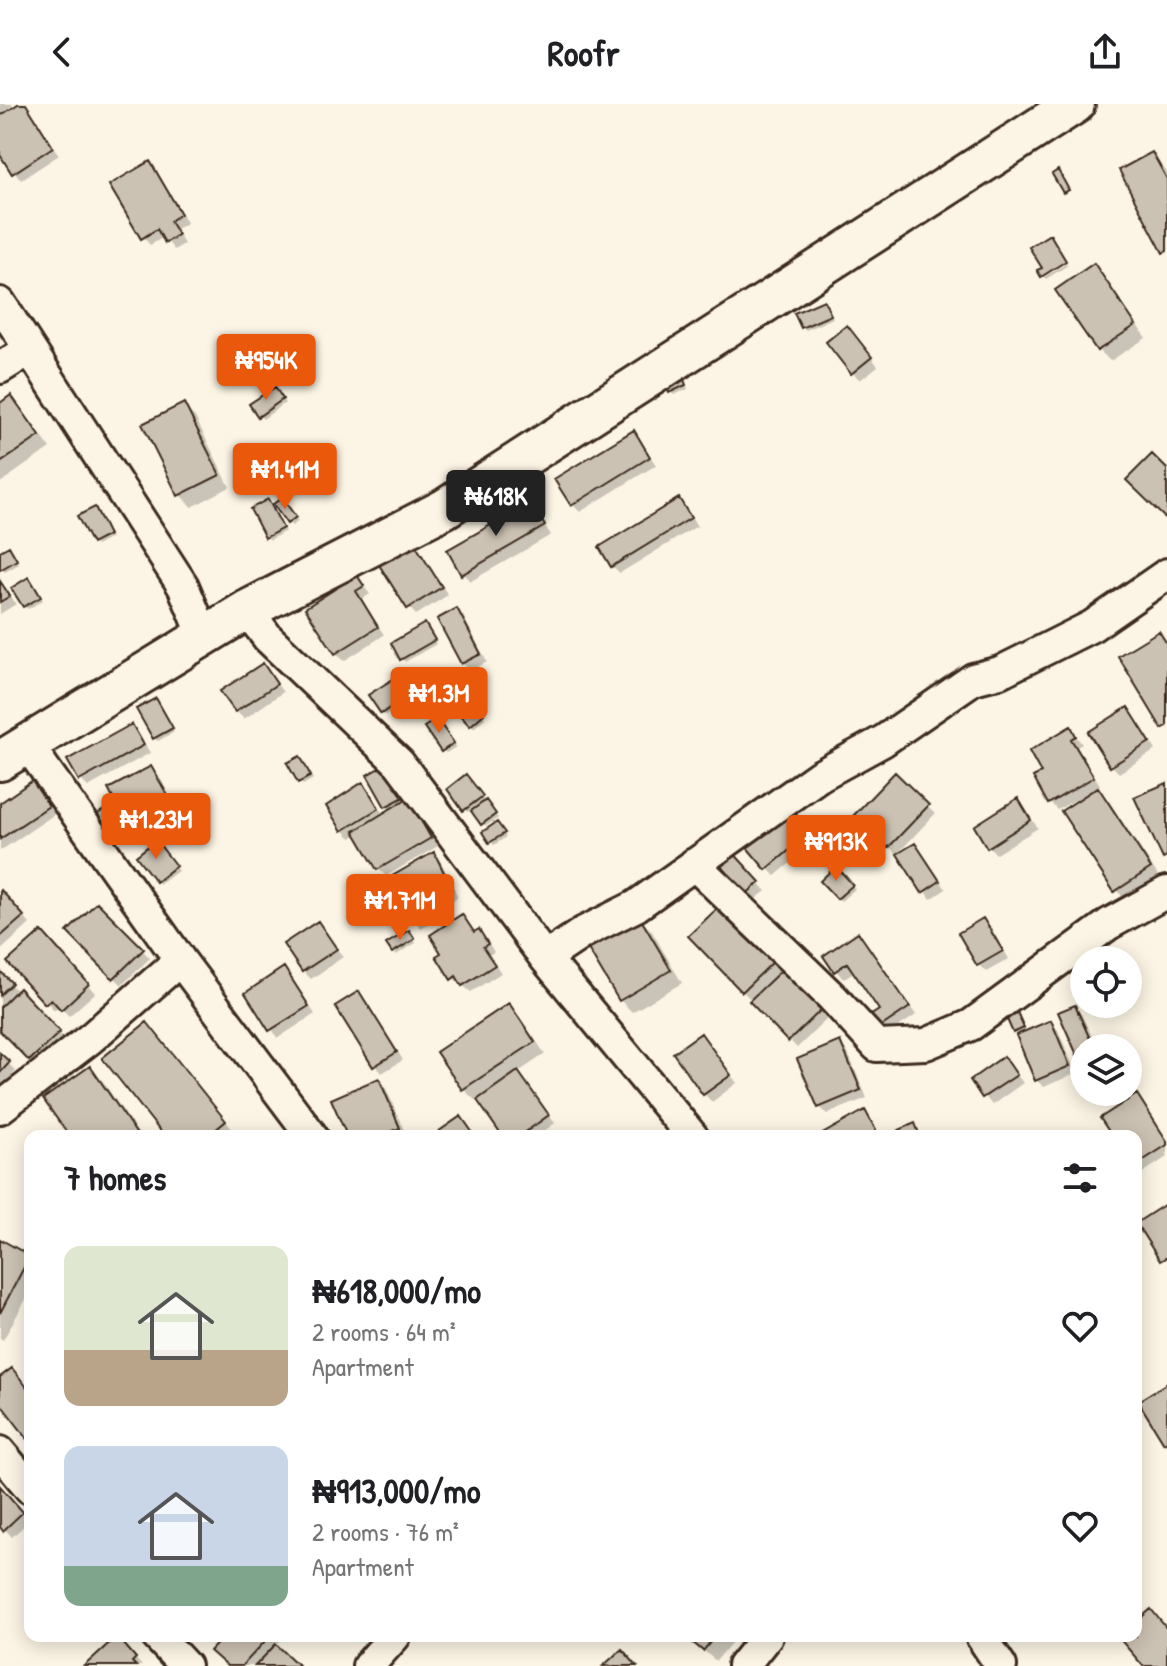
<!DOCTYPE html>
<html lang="en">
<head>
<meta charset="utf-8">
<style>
  body { margin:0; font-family:"Patrick Hand",sans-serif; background:#f2f2f2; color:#202124; height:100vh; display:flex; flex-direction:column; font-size:30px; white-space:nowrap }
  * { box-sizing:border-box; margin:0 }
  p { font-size:26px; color:#757577 }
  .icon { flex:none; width:44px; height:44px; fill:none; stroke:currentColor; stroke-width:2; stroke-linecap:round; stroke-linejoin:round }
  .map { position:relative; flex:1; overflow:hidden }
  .details { position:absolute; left:24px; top:1026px; width:1118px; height:512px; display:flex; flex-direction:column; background:#fff; border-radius:16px; box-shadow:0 4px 20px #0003 }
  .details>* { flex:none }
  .fabs { position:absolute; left:1070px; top:842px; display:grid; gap:16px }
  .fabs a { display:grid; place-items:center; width:72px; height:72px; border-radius:50%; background:#fff; box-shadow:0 4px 20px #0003; font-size:40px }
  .price { position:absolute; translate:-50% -68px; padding:0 18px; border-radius:8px; background:#ea580c; color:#fff; font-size:26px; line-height:52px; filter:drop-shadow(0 2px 4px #0008) }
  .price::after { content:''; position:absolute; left:50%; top:48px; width:24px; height:18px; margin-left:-12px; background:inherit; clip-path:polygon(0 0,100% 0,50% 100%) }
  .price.current { background:#222; color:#fff }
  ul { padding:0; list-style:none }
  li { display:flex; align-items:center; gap:24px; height:200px; padding:0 40px }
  li span { display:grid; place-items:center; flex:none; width:224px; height:160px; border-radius:16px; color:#555 }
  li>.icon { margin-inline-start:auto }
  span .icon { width:96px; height:96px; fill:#fffc; stroke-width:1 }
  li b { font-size:34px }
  h2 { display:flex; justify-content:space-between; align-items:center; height:96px; padding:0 40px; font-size:34px }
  header { display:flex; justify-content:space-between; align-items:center; height:104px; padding:0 40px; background:#fff; font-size:36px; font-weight:700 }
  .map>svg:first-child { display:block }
</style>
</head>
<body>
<header><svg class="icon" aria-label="back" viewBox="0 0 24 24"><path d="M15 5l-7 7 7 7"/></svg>Roofr<svg class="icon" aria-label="share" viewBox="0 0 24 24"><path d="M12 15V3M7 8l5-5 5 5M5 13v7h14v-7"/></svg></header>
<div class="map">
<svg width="1167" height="1562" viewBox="0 0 1167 1562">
  <rect width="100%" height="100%" fill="#fcf5e5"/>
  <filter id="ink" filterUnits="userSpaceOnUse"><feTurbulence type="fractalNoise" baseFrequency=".0125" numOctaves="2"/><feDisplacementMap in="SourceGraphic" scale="16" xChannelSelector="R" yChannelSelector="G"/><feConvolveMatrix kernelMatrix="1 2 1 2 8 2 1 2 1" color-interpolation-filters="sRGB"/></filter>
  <g filter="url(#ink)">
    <path fill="#0003" d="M0,0H14L4,8L6,11L24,0L59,51L21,76L0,47Z
      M1152,51L1167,68V150L1165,148Z
      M149,60L157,67L187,119L176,125L184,140L174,146L164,133L150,141L143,133Z
      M1067,159L1068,161L1046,175L1044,173Z
      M1093,162L1105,174L1146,234L1110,257L1099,246Z
      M824,198L833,214L806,226L803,223Z
      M854,231L878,262L860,276L852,268Z
      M681,266L688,285L674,291L671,288Z
      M278,289L285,299L263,315L259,311Z
      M11,294L23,306L50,344L0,379V301Z
      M183,302L195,313L230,383L192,403L180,391L144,321Z
      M633,328L656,361L580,408L573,401Z
      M679,397L697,422L620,469L612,462Z
      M285,399L298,417L292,422L289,419Z
      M530,400L551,431L471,477L463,470Z
      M271,401L285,427L270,436L267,432Z
      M97,409L111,434L96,442L93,438Z
      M411,436L448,491L416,511L409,503Z
      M12,448L19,460L5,468L0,461V450Z
      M357,474L370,490L362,495L384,531L344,557L336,549Z
      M29,475L43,496L28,505L24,502Z
      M0,476L16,500L0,510Z
      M457,507L464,514L487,558L470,567L462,559Z
      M428,525L436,540L405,558L393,540Z
      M262,561L283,588L244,615L236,607Z
      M396,580L407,597L386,612L382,609Z
      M470,598L485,614L474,624L459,607Z
      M158,599L174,628L158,637L154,634Z
      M1128,606L1156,646L1119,669L1111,661Z
      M440,620L456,643L446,649L443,646Z
      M132,622L139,630L150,649L88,683L81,676Z
      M1071,625L1082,640L1077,643L1100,681L1096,683L1109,697L1161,776L1128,798L1116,786L1077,695L1057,706L1050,698L1044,670Z
      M303,657L313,675L303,681L300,678Z
      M388,661L438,742L386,772L378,765L358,730L351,734L343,726L363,681L384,711L391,707L386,702Z
      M151,664L159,672L178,707L138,729L130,722Z
      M895,671L935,710L897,750L856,712Z
      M469,676L498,714L486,722L472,705L468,708L465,705Z
      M32,680L55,710L0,747V701Z
      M1018,697L1038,724L996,750L989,742Z
      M112,709L118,719L106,726L103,723Z
      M797,712L817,737L775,772L767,764Z
      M500,723L506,733L494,741L491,738Z
      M915,741L946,785L931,795L900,751Z
      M159,742L178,767L160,780L157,777Z
      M434,750L441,758L458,793L441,803L445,810L421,824L414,816Z
      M737,755L766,787L752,798L745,791Z
      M836,765L855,785L841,797L823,777Z
      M0,785L30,820L0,847Z
      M97,801L150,854L122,881L69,828Z
      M722,802L832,910L797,944L691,833Z
      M462,813L476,829L479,828L486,835L494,848L489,851L501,869L471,888L453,874L444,850Z
      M639,815L651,826L682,879L632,908L620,896Z
      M983,816L991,824L1009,855L986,868L979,861Z
      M318,820L343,853L311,875L303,867Z
      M858,830L916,911L888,930L880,923L882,907L855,867L843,875L826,853Z
      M412,832L416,839L396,851L393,848Z
      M49,837L95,889L69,912L59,902L54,906L10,858Z
      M284,866L315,910L278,934L248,890Z
      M0,870L66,936L38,964L0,924Z
      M359,890L366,897L403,956L382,969L375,961Z
      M509,902L520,913L545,950L517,969L555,1019L538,1032H505L478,994L475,996L463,985Z
      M1075,904L1082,911L1097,944H1084V960Z
      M1019,914L1026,928L1050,918L1058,926L1076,969L1044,983L1036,976L1015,928Z
      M701,931L737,979L712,998L704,990Z
      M158,932L236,1030L234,1032H167Z
      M840,940L847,947L867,994L827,1010L820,1003Z
      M0,952L16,967L0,985Z
      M1004,954L1023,979L992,1001L972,976Z
      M90,965L102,976L140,1032H71Z
      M379,977L386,984L406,1031L350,1032Z
      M1136,993L1167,1036V1053L1141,1070L1136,1064V1032H1114Z
      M0,1137L30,1154V1188L3,1236L0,1234Z
      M1136,1216L1143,1225L1136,1231Z
      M0,1385L29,1417L12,1433L0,1420Z
      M227,1532H278L281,1536L275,1542L296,1562H229Z
      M686,1532H737L716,1557Z
      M128,1546L142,1562H87Z"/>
    <path fill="#ccc2b3" stroke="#3b2a1e" stroke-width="2" d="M18,0H26L53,43L12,70L0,51V12Z
      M1152,48L1167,75V147L1163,149L1119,66Z
      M150,57L181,110L170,117L178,131L165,139L157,125L141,135L109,81Z
      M1058,66L1069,86L1063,89L1052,70Z
      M1050,130L1066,157L1041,173L1037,166L1042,164L1029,143Z
      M1094,159L1136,221L1097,247L1055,186Z
      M824,196L831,211L801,224L794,209Z
      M847,221L872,253L851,270L826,238Z
      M678,260L686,281L669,289L660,267Z
      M275,283L283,295L258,313L249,300Z
      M11,291L40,332L0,359V299Z
      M184,299L220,371L178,392L142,320Z
      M634,326L650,353L571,402L554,375Z
      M1152,350L1167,365V416L1126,376Z
      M282,394L296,413L287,420L273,400Z
      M679,394L691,414L611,463L599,443Z
      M268,395L283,424L265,434L250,405Z
      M531,398L545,422L461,471L447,446Z
      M95,403L109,431L92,440L77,412Z
      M411,434L442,483L407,505L376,456Z
      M9,442L17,456L0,466V447Z
      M357,471L364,482L356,487L378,523L335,550L305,504Z
      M29,473L41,493L23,503L11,484Z
      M0,477L10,492L0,498Z
      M457,504L481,550L461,560L437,515Z
      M425,519L435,536L400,556L391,539Z
      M1159,527L1167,540V622L1162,625L1118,552Z
      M263,559L277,580L235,608L220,587Z
      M393,575L405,593L381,610L368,591Z
      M156,594L173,624L153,635L136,605Z
      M470,595L484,610L470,622L456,607Z
      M1128,603L1150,638L1110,663L1088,628Z
      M437,615L454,639L441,648L424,623Z
      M132,620L144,641L79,677L67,656Z
      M1071,622L1076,632L1071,635L1094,673L1048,700L1033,673L1041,669L1029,647Z
      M300,652L311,672L298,679L287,659Z
      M388,659L406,692L385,703L367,671Z
      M151,662L172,699L128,723L108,685Z
      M895,668L929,701L888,744L853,712Z
      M466,670L483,692L463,707L447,685Z
      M32,677L49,702L0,735V699Z
      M363,678L379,704L342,727L326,702Z
      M1167,679V753L1163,755L1134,693Z
      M1098,683L1151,764L1114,788L1061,707Z
      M408,694L431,734L377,766L354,727Z
      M1018,694L1031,716L987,744L974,722Z
      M486,696L496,710L481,721L471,707Z
      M789,702L811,728L766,766L744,740Z
      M109,703L116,715L101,724L94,712Z
      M497,718L505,729L489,739L482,728Z
      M156,736L176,762L156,778L136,752Z
      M915,739L940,777L922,789L897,750Z
      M730,745L760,778L744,792L714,760Z
      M434,748L452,785L434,795L439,802L412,818L387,775Z
      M836,762L853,781L837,795L820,777Z
      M1,786L24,812L0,833V788Z
      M97,798L144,845L113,875L67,828Z
      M722,800L776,855L742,888L688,832Z
      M462,810L474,828L479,825L488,840L483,843L495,861L462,882L456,872L451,876L436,852L441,849L430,831Z
      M639,812L671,866L619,897L587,843Z
      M983,814L1003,847L977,862L958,829Z
      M318,817L337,845L302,868L283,840Z
      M409,826L415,835L392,849L386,840Z
      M42,827L89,880L61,906L51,895L45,900L7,858Z
      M858,828L910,903L879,924L870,912L879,906L847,859L834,868L823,852Z
      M787,861L826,901L788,938L749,897Z
      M284,863L309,902L269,927L245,889Z
      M0,867L12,879L0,891Z
      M19,884L60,928L29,957L0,927V903Z
      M359,887L397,948L373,963L335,902Z
      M509,899L535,938L462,986L436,948Z
      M1075,901L1094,944H1084V959L1081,960L1058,908Z
      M1017,908L1024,924L1013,929L1006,913Z
      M1051,916L1070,962L1035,977L1016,931Z
      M147,918L226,1017L208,1032H164L102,954Z
      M701,929L731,971L703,991L673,949Z
      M840,937L861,986L818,1004L797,955Z
      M0,949L10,958L0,969Z
      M1004,952L1017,971L982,994L970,976Z
      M90,962L138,1032H69L43,995Z
      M518,967L549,1011L520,1032H502L477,996Z
      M379,974L400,1024L380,1032H347L331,995Z
      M1137,990L1167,1037V1041L1136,1061V1032H1112L1100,1014Z
      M865,1006L879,1032H819Z
      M461,1012L475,1032H432Z
      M915,1019L920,1032H901L899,1026Z
      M1167,1099V1153L1160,1157L1136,1119Z
      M0,1135L30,1152L0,1209Z
      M12,1264L30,1287V1338L0,1299V1273Z
      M1167,1279V1337L1164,1339L1138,1297Z
      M0,1382L23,1408L3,1427L0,1423Z
      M1151,1505L1167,1525V1560L1164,1562H1143L1118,1533L1136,1532V1518Z
      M117,1532L136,1554L132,1558L136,1562H84Z
      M224,1532H270L242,1562H227L210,1547Z
      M685,1532H715L703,1547Z
      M276,1540L299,1562H255Z
      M622,1545L637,1562H603Z"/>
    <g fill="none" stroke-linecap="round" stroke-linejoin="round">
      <defs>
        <path id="minor" d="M0,199L183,482L204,532
          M0,264L29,246
          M247,506L268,534L399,659L545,854L692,1032
          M27,640L180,856L312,1032
          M694,760L832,893L877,942L926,940L971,921L1109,820L1167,788
          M545,854L584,828L636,802L819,672L883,637L973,575L1000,568L1092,522L1167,470
          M0,1004L91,934L180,856
          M0,1348L30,1384
          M157,1532L185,1562
          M981,1532L1001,1562
          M368,1562L395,1532
          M743,1562L767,1532"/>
        <path id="major" d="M0,657L247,506L444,405L1075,0"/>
      </defs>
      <use href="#minor" stroke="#3b2a1e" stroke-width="36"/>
      <use href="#major" stroke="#3b2a1e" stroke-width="44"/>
      <use href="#minor" stroke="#fcf5e5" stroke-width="30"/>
      <use href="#major" stroke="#fcf5e5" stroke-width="38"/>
    </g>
  </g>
</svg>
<div class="fabs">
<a><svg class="icon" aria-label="locate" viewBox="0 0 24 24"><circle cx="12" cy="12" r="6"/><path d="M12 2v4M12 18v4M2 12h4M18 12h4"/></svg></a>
<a><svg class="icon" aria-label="layers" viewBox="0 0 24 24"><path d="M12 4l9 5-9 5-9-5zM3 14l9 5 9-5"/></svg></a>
</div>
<b class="price" style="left:266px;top:298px">₦954K</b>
<b class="price" style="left:285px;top:407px">₦1.41M</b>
<b class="price current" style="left:496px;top:434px">₦618K</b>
<b class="price" style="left:439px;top:631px">₦1.3M</b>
<b class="price" style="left:156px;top:757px">₦1.23M</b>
<b class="price" style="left:836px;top:779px">₦913K</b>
<b class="price" style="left:400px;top:838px">₦1.71M</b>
<section class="details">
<h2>7 homes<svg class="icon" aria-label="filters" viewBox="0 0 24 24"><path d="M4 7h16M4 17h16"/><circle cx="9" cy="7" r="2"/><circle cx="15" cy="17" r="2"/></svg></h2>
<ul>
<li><span style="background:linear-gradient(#dfe7d0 65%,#b9a48a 0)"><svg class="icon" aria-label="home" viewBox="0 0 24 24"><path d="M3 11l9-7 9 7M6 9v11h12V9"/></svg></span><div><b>₦618,000/mo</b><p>2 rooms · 64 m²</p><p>Apartment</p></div><svg class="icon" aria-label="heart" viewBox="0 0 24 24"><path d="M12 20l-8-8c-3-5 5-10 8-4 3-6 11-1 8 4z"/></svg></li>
<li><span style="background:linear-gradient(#c9d6e8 75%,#7fa58c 0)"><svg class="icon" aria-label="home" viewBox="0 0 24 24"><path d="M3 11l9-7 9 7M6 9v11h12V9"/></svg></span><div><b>₦913,000/mo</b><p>2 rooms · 76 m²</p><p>Apartment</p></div><svg class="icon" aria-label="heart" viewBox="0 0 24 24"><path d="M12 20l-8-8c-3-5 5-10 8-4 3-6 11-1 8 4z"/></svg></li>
</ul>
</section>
</div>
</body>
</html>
